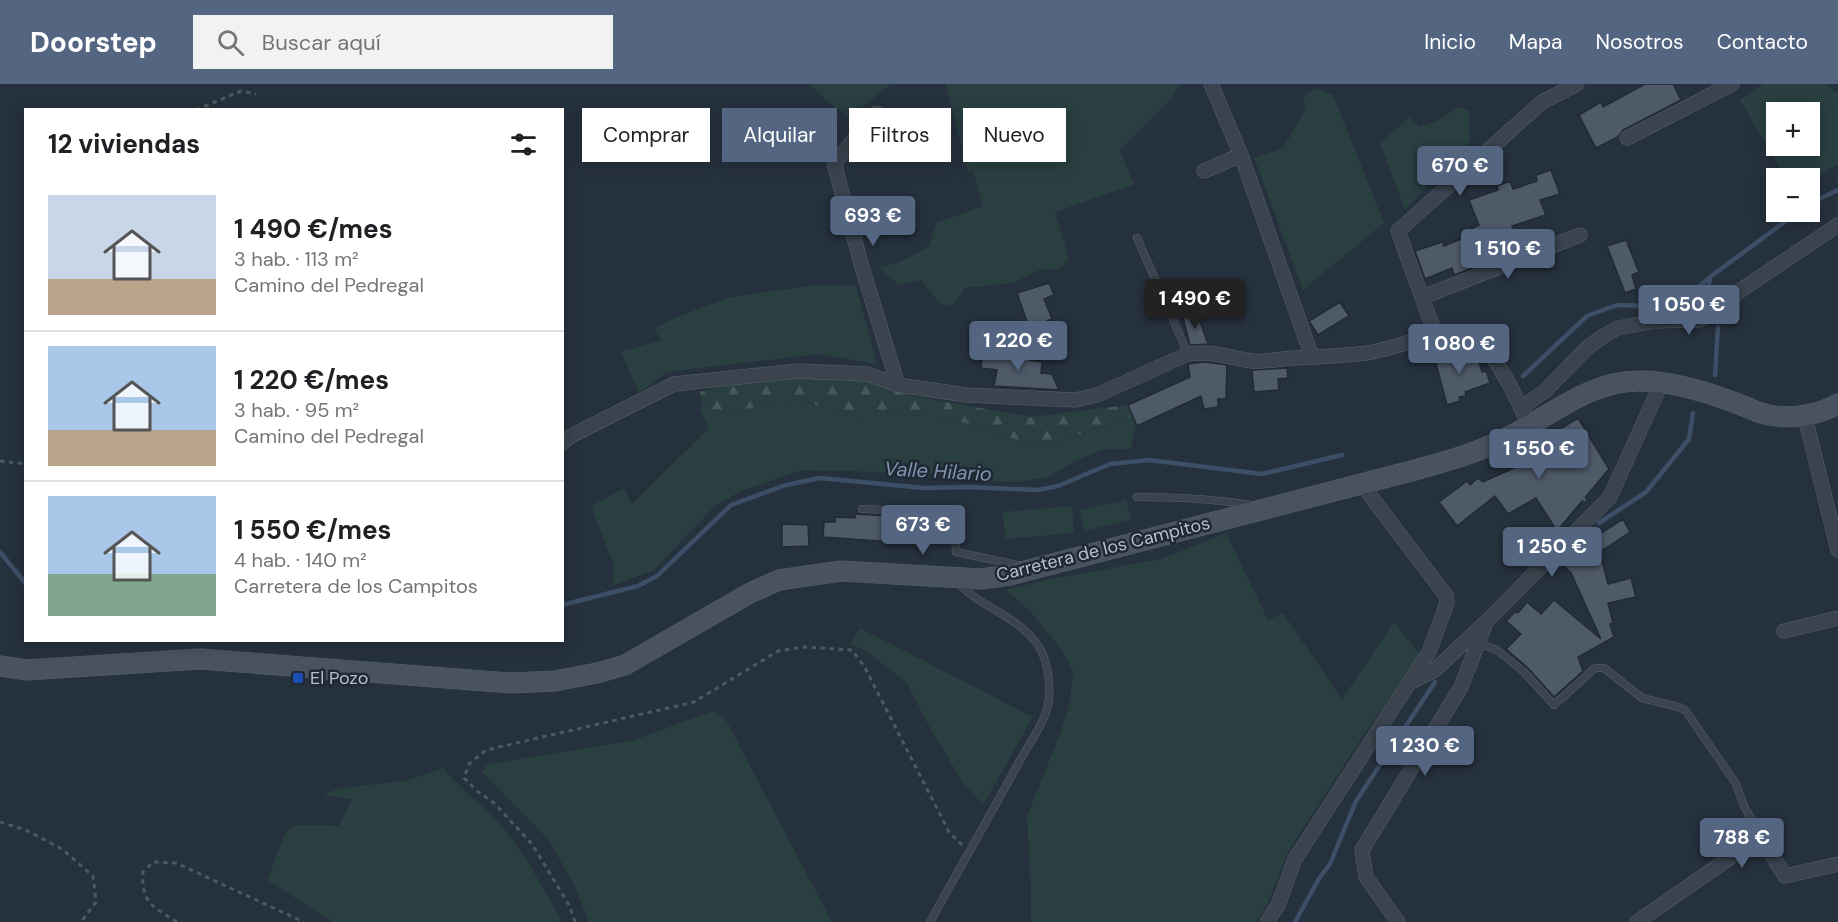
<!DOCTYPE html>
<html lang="es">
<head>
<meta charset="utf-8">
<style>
  body { margin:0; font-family:"DM Sans",sans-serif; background:#f2f2f2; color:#202124; height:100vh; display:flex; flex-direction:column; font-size:22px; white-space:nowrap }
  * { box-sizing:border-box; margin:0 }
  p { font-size:20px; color:#757577 }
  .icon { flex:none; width:33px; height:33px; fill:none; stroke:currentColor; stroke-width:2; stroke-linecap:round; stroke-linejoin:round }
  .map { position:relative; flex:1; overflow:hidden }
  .details { position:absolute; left:24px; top:24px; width:540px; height:534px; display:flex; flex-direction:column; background:#fff; border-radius:0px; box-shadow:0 3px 15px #0003 }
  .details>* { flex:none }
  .hud { position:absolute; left:582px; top:24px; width:570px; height:54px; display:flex; gap:12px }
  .fabs { position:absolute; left:1766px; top:18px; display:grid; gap:12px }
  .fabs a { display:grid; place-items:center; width:54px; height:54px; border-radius:0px; background:#fff; box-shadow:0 3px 15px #0003; font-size:30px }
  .price { position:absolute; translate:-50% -51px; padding:0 14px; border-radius:6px; background:#536581; color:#fff; font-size:20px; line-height:39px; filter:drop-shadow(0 2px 3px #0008) }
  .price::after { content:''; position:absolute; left:50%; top:36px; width:18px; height:14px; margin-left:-9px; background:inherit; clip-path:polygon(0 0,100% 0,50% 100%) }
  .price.selected { background:#222; color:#fff }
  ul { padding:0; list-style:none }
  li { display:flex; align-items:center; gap:18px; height:150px; padding:0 24px }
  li+li { border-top:2px solid #e0e0e0 }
  li span { display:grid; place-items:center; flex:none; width:168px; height:120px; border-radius:0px; color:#555 }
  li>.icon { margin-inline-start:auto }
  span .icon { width:72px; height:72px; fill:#fffc; stroke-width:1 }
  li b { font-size:26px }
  h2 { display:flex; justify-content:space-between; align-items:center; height:72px; padding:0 24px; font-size:26px }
  .pill { padding:0 21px; border-radius:0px; background:#fff; box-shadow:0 3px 15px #0003; font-size:21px; line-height:54px }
  .pill.selected { background:#536581; color:#fff }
  header { display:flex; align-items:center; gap:36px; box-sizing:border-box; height:84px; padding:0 30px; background:#536581; color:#fff }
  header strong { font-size:28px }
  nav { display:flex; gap:33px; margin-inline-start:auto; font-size:21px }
  .search { width:420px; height:54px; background:#f2f2f2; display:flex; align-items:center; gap:15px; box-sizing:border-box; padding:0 21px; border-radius:0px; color:#757577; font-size:22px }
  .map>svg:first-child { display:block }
</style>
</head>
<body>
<header>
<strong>Doorstep</strong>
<div class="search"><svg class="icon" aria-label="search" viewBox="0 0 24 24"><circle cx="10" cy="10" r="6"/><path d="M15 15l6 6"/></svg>Buscar aquí</div>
<nav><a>Inicio</a><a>Mapa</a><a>Nosotros</a><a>Contacto</a></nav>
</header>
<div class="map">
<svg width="1838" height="838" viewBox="0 0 1838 838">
  <defs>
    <pattern id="forest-firs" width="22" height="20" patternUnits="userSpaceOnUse" patternTransform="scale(1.5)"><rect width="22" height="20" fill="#293f40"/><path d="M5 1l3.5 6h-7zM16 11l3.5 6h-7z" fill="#46595a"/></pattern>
  </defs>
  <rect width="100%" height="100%" fill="#26313e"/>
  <path fill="#293f40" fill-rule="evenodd" d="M811,0H889L890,1L850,33L832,21L812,3Z
    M946,0H1180L1172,14L1120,66L1134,101L1055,128L1069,175L1059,185L1040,186L1013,199L965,204L953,222L939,219L921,196L899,201L879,183L898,179L929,163L936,139L983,122L973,86L968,87Z
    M1764,0H1825L1836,9L1838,8V80L1809,98V94H1786L1740,16ZM1776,28H1809V62H1776Z
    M1317,4L1333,11L1384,139L1303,206L1254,74L1283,64L1306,25L1303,12Z
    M1457,23L1469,26L1470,57L1405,126L1380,59L1410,33L1419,43L1438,37Z
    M815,201L856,202L877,280L819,270L667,288L639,309L621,268L661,256L654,245L676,233L731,213Z
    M797,315L859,333L897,330L947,333L1021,357L1046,361L1133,332L1137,342L1135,343L1131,365H1104L1074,378L1046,394L1015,398L959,396L926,389L802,386L739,408L714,423L654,486L612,502L614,482L591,422L624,404L632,420L709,344L699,324L703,322L725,329Z
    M1126,416L1131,436L1084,447L1080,426Z
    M1072,422L1074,449L1005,455L1003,428Z
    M1226,449L1268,536L1283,529L1342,615L1394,538L1420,571L1365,649L1289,766L1267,821L1256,838H1031V810L1027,732L1060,650L1070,618L1073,587L1061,565L1029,526L1006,506L1046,496L1161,475Z
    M860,544L1033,633L983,721L963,699L929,642L907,599L865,566L850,560Z
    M713,627L725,634L832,838H589L577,807L549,756L482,688L488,680L634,656Z
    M443,684C460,706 481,719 499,739C523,766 541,801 560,833L559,838H333L267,796L285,750L295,741L339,742L352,715L323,711L341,704L404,697Z"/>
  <path fill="url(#forest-firs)" d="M797,293L868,297L907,311L1031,333L1128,321L1133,332L1046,361L1021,357L947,333L897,330L859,333L797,315L725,329L703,322L700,308L723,302Z"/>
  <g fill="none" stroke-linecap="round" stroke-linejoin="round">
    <path stroke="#3c4f66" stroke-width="4.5" d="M1809,120L1838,106
      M1708,211L1710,193
      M1715,291L1718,243
      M1523,292L1587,232L1617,221L1649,222L1690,211L1710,193L1798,128
      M1599,439L1646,408L1689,355L1693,329
      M0,468L26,500
      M562,521L638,502L657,492L731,421L786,401L820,394L924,404L967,403L1038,406L1058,402L1110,380L1149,376L1262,390L1342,371
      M1295,838L1320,793L1330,780L1356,717L1435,598"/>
  </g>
  <path fill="#4f5a69" stroke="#212a35" stroke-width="1.5" d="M1645,0H1673L1681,16L1623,46L1618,53L1596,64L1579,31L1601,18L1603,23Z
    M1551,86L1560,110L1540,116L1546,131L1512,142L1521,165L1454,191L1452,184L1425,195L1415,167L1442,158L1444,162L1466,153L1464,148L1479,141L1469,116L1498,106L1497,102L1510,97L1513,105L1537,97L1536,91Z
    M1626,156L1639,188L1632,191L1636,205L1625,209L1607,162Z
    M1049,199L1054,211L1044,215L1052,235L1029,244L1017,209Z
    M1340,218L1349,232L1318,251L1309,237Z
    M1197,229L1208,260L1190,261L1183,233Z
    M983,267L1003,270V272L1030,273V276L1042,278L1041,289L1052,290L1059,306L994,302L997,286L981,284Z
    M1470,267L1472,274L1476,273L1477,278H1479L1482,288L1486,287L1490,299L1465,308L1466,312L1459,313L1460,317L1447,321L1434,272L1451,268L1452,271Z
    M1204,278L1227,281L1226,315H1218V323L1204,325L1201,312L1137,342L1128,321L1190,293L1188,280Z
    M1287,284L1288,294L1278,295L1279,306L1254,308L1252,286Z
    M1578,334L1609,385L1557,447L1536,414L1508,430L1495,412L1457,442L1439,418L1467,397L1470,401L1478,394L1483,398L1554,366L1547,353Z
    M855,430L908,433V443L922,444L921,460L823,453L824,438H835V433L855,434Z
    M1623,435L1630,448L1600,468L1608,500L1631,494L1636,513L1608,519L1613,539L1610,540L1614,553L1578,573L1583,587L1554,613L1528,584L1506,565L1521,550L1506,537L1515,528L1518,529L1527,518L1541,530L1554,516L1601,555L1571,489L1564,482L1572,474L1569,472L1586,454L1589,457Z
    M782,440L808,441L809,462L782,463Z"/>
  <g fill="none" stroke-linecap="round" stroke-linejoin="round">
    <defs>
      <path id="lane" d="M1137,154L1188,270
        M1137,413C1176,413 1214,415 1252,421
        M862,425L954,429L956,468L1022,482
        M1478,559L1497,566L1524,588L1554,621L1595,584H1604L1642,614L1679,623L1686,627L1736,700L1744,722L1766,762
        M930,838C959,785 990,732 1019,678C1027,663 1043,641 1047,625C1052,607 1049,579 1039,563C1019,532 981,524 957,498"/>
      <path id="street" d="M1211,0L1241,71L1312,273
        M877,29L834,79L862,183L898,301
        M1627,54L1732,0
        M1204,87L1241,71
        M1423,213L1580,151
        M1436,252L1398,147L1542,18L1577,0
        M1521,324L1545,307L1588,263L1605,251L1618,244L1655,237L1699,236L1715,228L1738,208L1838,141
        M1805,333L1838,466
        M562,359L571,352L674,300L798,287L867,290L898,301L966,311L1075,316L1097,311L1188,270C1210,266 1230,274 1252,277C1265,278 1279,275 1293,274C1317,273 1342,272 1366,269C1394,266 1444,242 1469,252C1495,264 1518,317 1529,342
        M1784,547L1838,534
        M1411,598L1435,586L1487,537L1610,413L1662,298
        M1267,838L1278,821L1295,775L1429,568L1447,519L1446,511L1441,505L1372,414L1363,399
        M1398,838L1366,793L1362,766L1461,603L1485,541
        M1637,838L1744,764L1766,762L1785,792L1838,780"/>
      <path id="secondary" d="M0,582L27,586L200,575L511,599L555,597L597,589L625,581L750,509L779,496L841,487L981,495L1010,491L1415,386C1448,377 1480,368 1510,352C1552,331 1590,297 1639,297C1670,297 1704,307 1733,318C1742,321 1750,325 1758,328C1784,337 1814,333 1838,320"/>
    </defs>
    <use href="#lane" stroke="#58616c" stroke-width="8"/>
    <use href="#street" stroke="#58616c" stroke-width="15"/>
    <use href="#secondary" stroke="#58616c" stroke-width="21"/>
    <path stroke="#485c5e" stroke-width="3" stroke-dasharray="4.5 4.5" stroke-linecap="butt" d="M196,26L241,7L256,10
      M1540,355L1586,418
      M0,377L26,380
      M917,439L934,449L945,460
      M921,460L945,440
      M0,738L26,746L62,765L93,792L96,818L81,838
      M177,838C152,822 141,819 143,788L153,778L176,779L304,838
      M575,838L569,821L532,760L494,719L478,708L464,694L469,680L486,666L694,618L778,567L804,563L852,566L864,582L949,748L962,761"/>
    <use href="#lane" stroke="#3a434e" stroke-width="7"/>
    <use href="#street" stroke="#3a434e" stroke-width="14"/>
    <use href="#secondary" stroke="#485261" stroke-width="20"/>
  </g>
  <rect fill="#1a4fb4" stroke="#1f2833" stroke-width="2" x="292" y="588" width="12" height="12" rx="3"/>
  <g text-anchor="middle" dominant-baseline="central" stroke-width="5" stroke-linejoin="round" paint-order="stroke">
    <g font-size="18" fill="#b6bec9" stroke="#1f2833">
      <text transform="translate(1103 465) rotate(-14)">Carretera de los Campitos</text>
    </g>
    <g font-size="18" fill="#b6bec9" stroke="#1f2833" text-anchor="start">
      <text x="310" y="594">El Pozo</text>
    </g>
    <g font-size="20" font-style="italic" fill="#7f95af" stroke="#1f2833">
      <text transform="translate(938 387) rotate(3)">Valle Hilario</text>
    </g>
  </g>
</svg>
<div class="fabs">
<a>+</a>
<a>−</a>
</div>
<b class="price" style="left:1460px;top:113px">670 €</b>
<b class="price" style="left:873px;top:163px">693 €</b>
<b class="price" style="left:1508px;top:196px">1 510 €</b>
<b class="price selected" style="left:1195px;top:246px">1 490 €</b>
<b class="price" style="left:1689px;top:252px">1 050 €</b>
<b class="price" style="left:1018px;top:288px">1 220 €</b>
<b class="price" style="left:1459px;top:291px">1 080 €</b>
<b class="price" style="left:1539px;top:396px">1 550 €</b>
<b class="price" style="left:923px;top:472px">673 €</b>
<b class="price" style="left:1552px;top:494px">1 250 €</b>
<b class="price" style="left:1425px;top:693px">1 230 €</b>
<b class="price" style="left:1742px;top:785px">788 €</b>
<div class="hud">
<a class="pill">Comprar</a>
<a class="pill selected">Alquilar</a>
<a class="pill">Filtros</a>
<a class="pill">Nuevo</a>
</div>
<section class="details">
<h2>12 viviendas<svg class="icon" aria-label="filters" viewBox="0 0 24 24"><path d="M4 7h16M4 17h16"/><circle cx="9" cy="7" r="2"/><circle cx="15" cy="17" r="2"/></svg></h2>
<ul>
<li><span style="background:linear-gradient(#c9d6e8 70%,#b9a48a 0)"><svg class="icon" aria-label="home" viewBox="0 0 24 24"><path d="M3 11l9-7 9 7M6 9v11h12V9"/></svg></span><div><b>1 490 €/mes</b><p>3 hab. · 113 m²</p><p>Camino del Pedregal</p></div></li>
<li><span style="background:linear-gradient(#a9c7e8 70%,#b9a48a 0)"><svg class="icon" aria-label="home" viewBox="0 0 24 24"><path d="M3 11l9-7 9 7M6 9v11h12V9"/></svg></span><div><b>1 220 €/mes</b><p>3 hab. · 95 m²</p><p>Camino del Pedregal</p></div></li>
<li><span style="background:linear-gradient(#a9c7e8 65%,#7fa58c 0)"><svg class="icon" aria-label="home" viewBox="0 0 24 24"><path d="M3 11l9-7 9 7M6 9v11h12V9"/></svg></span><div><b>1 550 €/mes</b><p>4 hab. · 140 m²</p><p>Carretera de los Campitos</p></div></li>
</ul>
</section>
</div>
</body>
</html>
